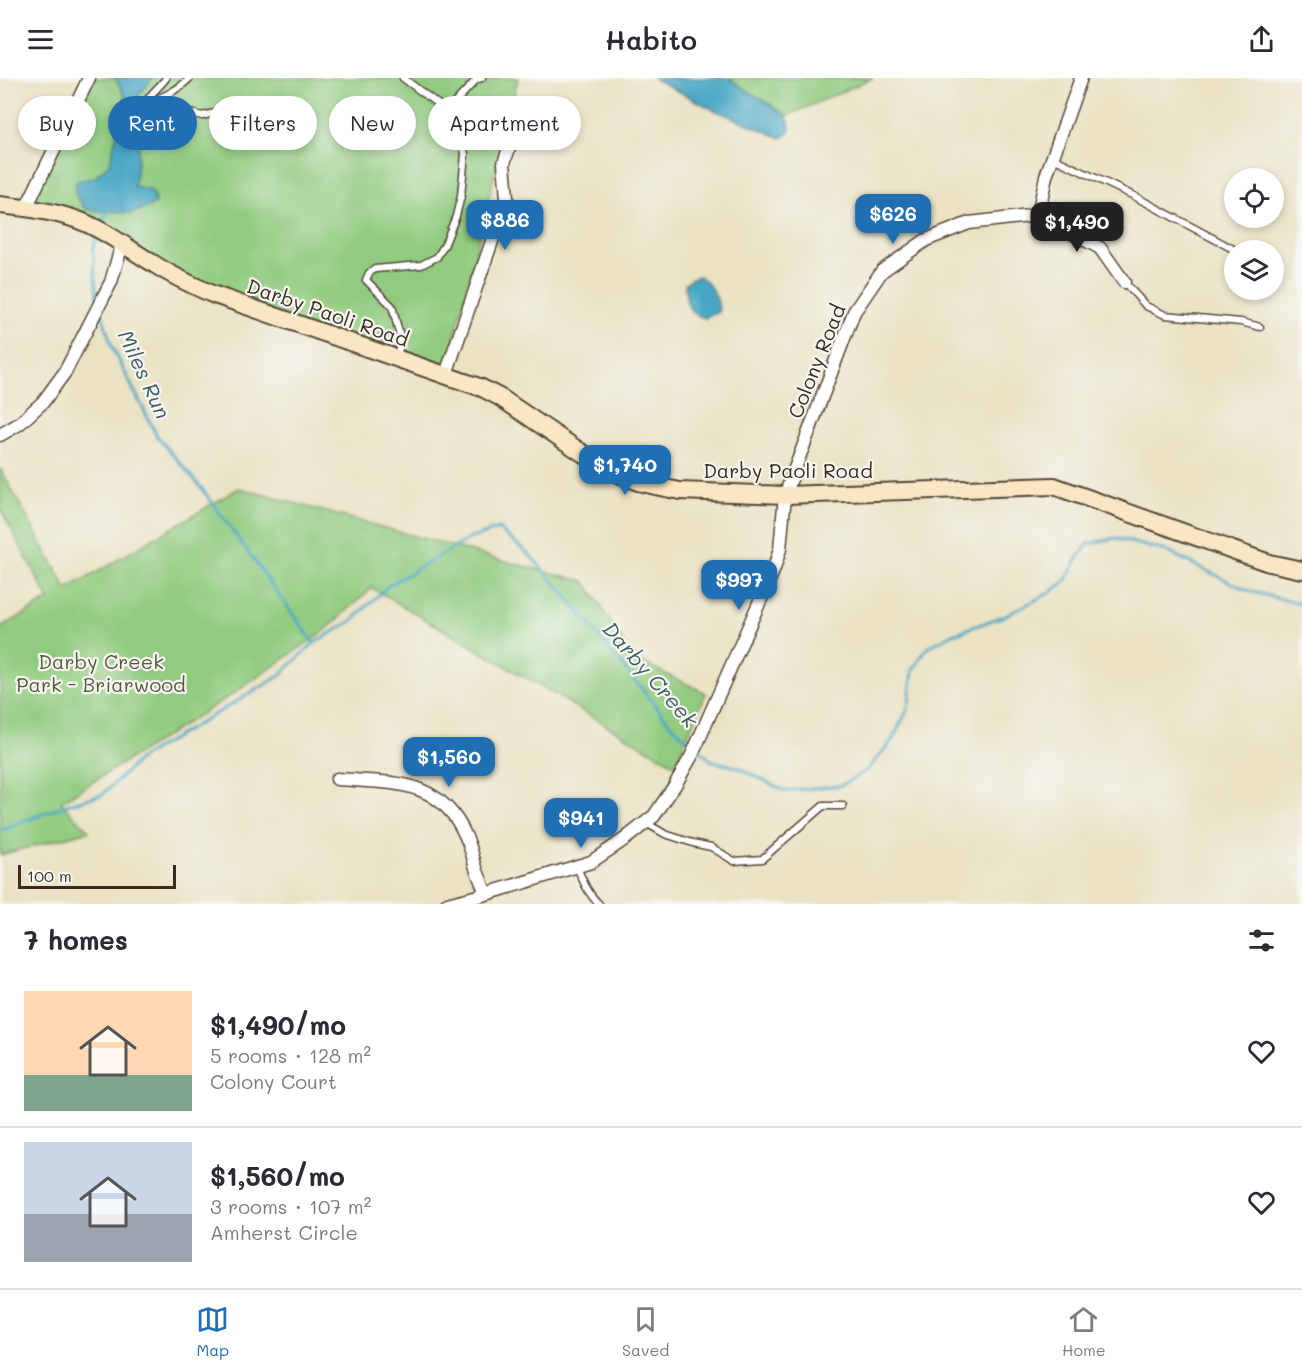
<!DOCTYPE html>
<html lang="en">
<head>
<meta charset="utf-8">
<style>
  body { margin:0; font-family:Mali,sans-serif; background:#f7f7f7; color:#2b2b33; height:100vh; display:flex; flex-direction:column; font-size:22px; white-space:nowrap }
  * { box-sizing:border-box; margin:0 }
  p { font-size:20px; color:#7c7c81 }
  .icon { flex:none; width:33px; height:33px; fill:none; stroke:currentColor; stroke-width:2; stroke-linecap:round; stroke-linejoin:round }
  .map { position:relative; height:826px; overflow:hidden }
  .side { display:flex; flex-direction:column; background:#fff; flex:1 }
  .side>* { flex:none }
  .top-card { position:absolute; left:18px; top:18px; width:600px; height:54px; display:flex; gap:12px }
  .buttons { position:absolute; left:1224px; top:90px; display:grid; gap:12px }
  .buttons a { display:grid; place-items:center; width:60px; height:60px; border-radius:50%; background:#fff; box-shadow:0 3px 9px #0003; font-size:30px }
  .scale { position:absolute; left:18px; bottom:15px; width:158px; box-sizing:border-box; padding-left:6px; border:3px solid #3b2a1e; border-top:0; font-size:16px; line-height:21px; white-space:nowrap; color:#3b2a1e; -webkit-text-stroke:4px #f6f6f2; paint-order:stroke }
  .price { position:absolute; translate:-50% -51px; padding:0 14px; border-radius:12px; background:#1f6fb2; color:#fff; font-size:20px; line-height:39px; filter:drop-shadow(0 2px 3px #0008) }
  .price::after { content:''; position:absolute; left:50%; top:36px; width:18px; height:14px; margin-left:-9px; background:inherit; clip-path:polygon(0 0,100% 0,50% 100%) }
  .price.current { background:#222; color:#fff }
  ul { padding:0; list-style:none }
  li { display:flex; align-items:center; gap:18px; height:150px; padding:0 24px }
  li+li { border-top:2px solid #e1e1e2 }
  li span { display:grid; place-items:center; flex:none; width:168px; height:120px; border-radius:0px; color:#555 }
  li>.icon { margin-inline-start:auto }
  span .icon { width:72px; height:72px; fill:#fffc; stroke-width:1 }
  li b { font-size:26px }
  h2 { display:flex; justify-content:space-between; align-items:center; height:72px; padding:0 24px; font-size:26px }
  .pill { padding:0 21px; border-radius:27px; background:#fff; box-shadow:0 3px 9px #0003; font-size:21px; line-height:54px }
  .pill.current { background:#1f6fb2; color:#fff }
  header { display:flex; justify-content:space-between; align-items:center; height:78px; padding:0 24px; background:#fff; font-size:27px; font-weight:600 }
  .tab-bar { display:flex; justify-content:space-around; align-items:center; height:84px; border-top:2px solid #e1e1e2; background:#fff; font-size:16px; color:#7c7c81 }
  .tab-bar a { display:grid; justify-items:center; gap:3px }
  .tab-bar .current { color:#1f6fb2 }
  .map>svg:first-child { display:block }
</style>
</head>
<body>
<header><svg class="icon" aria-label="menu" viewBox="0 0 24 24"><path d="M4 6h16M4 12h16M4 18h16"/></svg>Habito<svg class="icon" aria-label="share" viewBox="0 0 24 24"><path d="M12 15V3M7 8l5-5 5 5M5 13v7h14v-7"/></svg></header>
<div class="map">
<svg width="1302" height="826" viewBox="0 0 1302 826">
  <rect width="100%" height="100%" fill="#f6f6f2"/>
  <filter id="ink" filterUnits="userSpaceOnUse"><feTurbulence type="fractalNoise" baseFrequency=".0167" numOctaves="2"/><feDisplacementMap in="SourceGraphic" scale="12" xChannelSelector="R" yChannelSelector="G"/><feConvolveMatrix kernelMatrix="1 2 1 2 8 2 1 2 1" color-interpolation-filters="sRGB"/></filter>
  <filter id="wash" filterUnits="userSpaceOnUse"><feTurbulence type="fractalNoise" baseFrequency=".008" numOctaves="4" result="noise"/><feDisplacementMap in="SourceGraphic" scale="24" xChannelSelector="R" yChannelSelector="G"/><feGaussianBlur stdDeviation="1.35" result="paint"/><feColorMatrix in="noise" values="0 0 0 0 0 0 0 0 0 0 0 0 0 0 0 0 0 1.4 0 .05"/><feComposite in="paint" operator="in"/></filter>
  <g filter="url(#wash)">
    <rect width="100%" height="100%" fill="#eae2c3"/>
    <path fill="#91cb7f" stroke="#667a4e" stroke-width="1.5" d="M89,0H518L446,296L247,229L122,166L26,130Z
      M727,0H873L787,38Z
      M0,390L67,512L239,410L513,485L585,503L633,580L706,615L675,687L372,510L326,552L233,616L61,724L89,753L0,777V550L49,522L0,430Z"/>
    <path fill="#46a6c5" stroke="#406872" stroke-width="1.5" d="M115,0H152L143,13L140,12L139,16C140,48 139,77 134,109L151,113L154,119L156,126L133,135L86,132C80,123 70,113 77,103L94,100L110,85L116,58L127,22Z
      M653,0H729C743,12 760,18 775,30C779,32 784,35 787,39C791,45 791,51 788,57L781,60L712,31Z
      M700,198C712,208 718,218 719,234L705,240C685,234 686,224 685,206L692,200Z"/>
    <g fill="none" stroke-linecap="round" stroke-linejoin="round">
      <path stroke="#46a6c5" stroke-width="3" d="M99,146L112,130
        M96,158L93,172L97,220
        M101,232L112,269L157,358L200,408L314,565
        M698,671L712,683L737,689L785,713L842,707L867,692L891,664L908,631L913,592L927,570L951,557L1006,537L1049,515L1066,503L1076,483L1088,466L1115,460L1166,473L1249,513L1302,526
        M0,753L63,728L103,716L142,679L278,599L314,565L352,543L389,507L471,460L499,451L528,475L556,506L672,648L693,666"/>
    </g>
  </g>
  <g filter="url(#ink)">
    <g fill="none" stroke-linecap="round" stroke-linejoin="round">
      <defs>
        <path id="lane" d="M166,0C161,8 151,14 147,23C140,35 148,46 157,53L162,51L177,34H186L202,38L223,33
          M403,0L447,33L476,2L482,0
          M146,23C161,22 180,10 190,0
          M1053,80L1134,118L1233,171
          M1124,204L1146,228L1165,237L1241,244L1260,249
          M397,278L401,262L392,228L366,202L369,195L375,191L421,187L437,179L444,168L456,138L461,118L465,76L461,57L447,33
          M646,745L665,756L693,765L711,769L734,783L762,781L823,728H843
          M577,789C583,803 588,816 599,826"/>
        <path id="street" d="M26,130L89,0
          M1038,137L1100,170L1124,204
          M446,296L507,120L504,85L509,70L527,38
          M0,357L19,346L43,324L65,294L111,204L122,166
          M337,701C392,705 441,700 466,759C471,769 473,780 476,790C479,799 483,807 486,816
          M447,826L486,816L591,784L625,761L654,738L675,707L692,677L774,491L780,471L785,417L854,234L882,193L926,162L969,145L1038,137L1046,98L1081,0"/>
        <path id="secondary" d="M0,127C26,130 53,133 78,142C105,152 129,171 154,186C172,198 192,207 212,216L482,310L501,320L603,389L638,404L660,409L680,413L785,417L1054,408L1269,485L1302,492"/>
      </defs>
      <use href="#lane" stroke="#554637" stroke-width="9"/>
      <use href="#street" stroke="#554637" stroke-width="15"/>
      <use href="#secondary" stroke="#554637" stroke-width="20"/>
      <use href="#lane" stroke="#fff" stroke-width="6"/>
      <use href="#street" stroke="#fff" stroke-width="12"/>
      <use href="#secondary" stroke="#f9e7c3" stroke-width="16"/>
    </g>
  </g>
  <g text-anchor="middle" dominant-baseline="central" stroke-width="4.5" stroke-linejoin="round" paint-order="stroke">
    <g font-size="20" fill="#3b2a1e" stroke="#f6f6f2">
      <text transform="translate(328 234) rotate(19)">Darby Paoli Road</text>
      <text transform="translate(816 283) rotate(-68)">Colony Road</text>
      <text x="788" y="392">Darby Paoli Road</text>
    </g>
    <g font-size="20" fill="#555a3b" stroke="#f6f6f2">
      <text x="101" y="583">Darby Creek<tspan x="101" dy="23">Park - Briarwood</tspan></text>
    </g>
    <g font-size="21" font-style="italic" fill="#3f5c61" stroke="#f6f6f2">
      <text transform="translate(145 296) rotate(65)">Miles Run</text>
      <text transform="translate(651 596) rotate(49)">Darby Creek</text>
    </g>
  </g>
</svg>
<div class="buttons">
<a><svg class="icon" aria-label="locate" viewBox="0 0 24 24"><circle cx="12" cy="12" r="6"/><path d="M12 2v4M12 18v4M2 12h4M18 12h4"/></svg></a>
<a><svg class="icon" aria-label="layers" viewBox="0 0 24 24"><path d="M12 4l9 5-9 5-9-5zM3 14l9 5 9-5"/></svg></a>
</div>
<div class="scale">100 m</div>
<b class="price" style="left:893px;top:167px">$626</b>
<b class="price" style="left:505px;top:173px">$886</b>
<b class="price current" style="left:1077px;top:175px">$1,490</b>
<b class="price" style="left:625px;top:418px">$1,740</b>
<b class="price" style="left:739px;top:533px">$997</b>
<b class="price" style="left:449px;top:710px">$1,560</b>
<b class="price" style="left:581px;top:771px">$941</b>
<div class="top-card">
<a class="pill">Buy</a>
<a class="pill current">Rent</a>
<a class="pill">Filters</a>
<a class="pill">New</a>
<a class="pill">Apartment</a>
</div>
</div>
<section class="side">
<h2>7 homes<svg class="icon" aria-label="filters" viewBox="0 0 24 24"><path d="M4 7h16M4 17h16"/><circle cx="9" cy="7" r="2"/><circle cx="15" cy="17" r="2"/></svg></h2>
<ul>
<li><span style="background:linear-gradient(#ffd9b3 70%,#7fa58c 0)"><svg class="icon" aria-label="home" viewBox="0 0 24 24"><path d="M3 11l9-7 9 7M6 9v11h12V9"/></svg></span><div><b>$1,490/mo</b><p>5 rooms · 128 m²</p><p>Colony Court</p></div><svg class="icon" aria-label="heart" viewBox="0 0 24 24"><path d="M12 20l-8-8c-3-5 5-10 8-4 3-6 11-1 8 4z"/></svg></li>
<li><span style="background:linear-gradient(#c9d6e8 60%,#9aa5b1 0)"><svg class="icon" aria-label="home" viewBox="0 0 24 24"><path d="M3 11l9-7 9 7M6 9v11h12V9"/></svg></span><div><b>$1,560/mo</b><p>3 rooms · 107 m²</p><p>Amherst Circle</p></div><svg class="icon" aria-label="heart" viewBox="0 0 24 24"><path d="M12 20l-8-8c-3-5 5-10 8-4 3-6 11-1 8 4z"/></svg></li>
</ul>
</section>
<nav class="tab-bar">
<a class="current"><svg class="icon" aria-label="map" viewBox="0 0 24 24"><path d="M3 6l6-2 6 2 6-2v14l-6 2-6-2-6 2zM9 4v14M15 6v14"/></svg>Map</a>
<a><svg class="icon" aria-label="saved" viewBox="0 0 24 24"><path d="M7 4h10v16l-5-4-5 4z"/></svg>Saved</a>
<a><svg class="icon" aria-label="home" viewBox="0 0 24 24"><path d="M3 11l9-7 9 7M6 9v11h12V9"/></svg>Home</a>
</nav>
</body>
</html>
